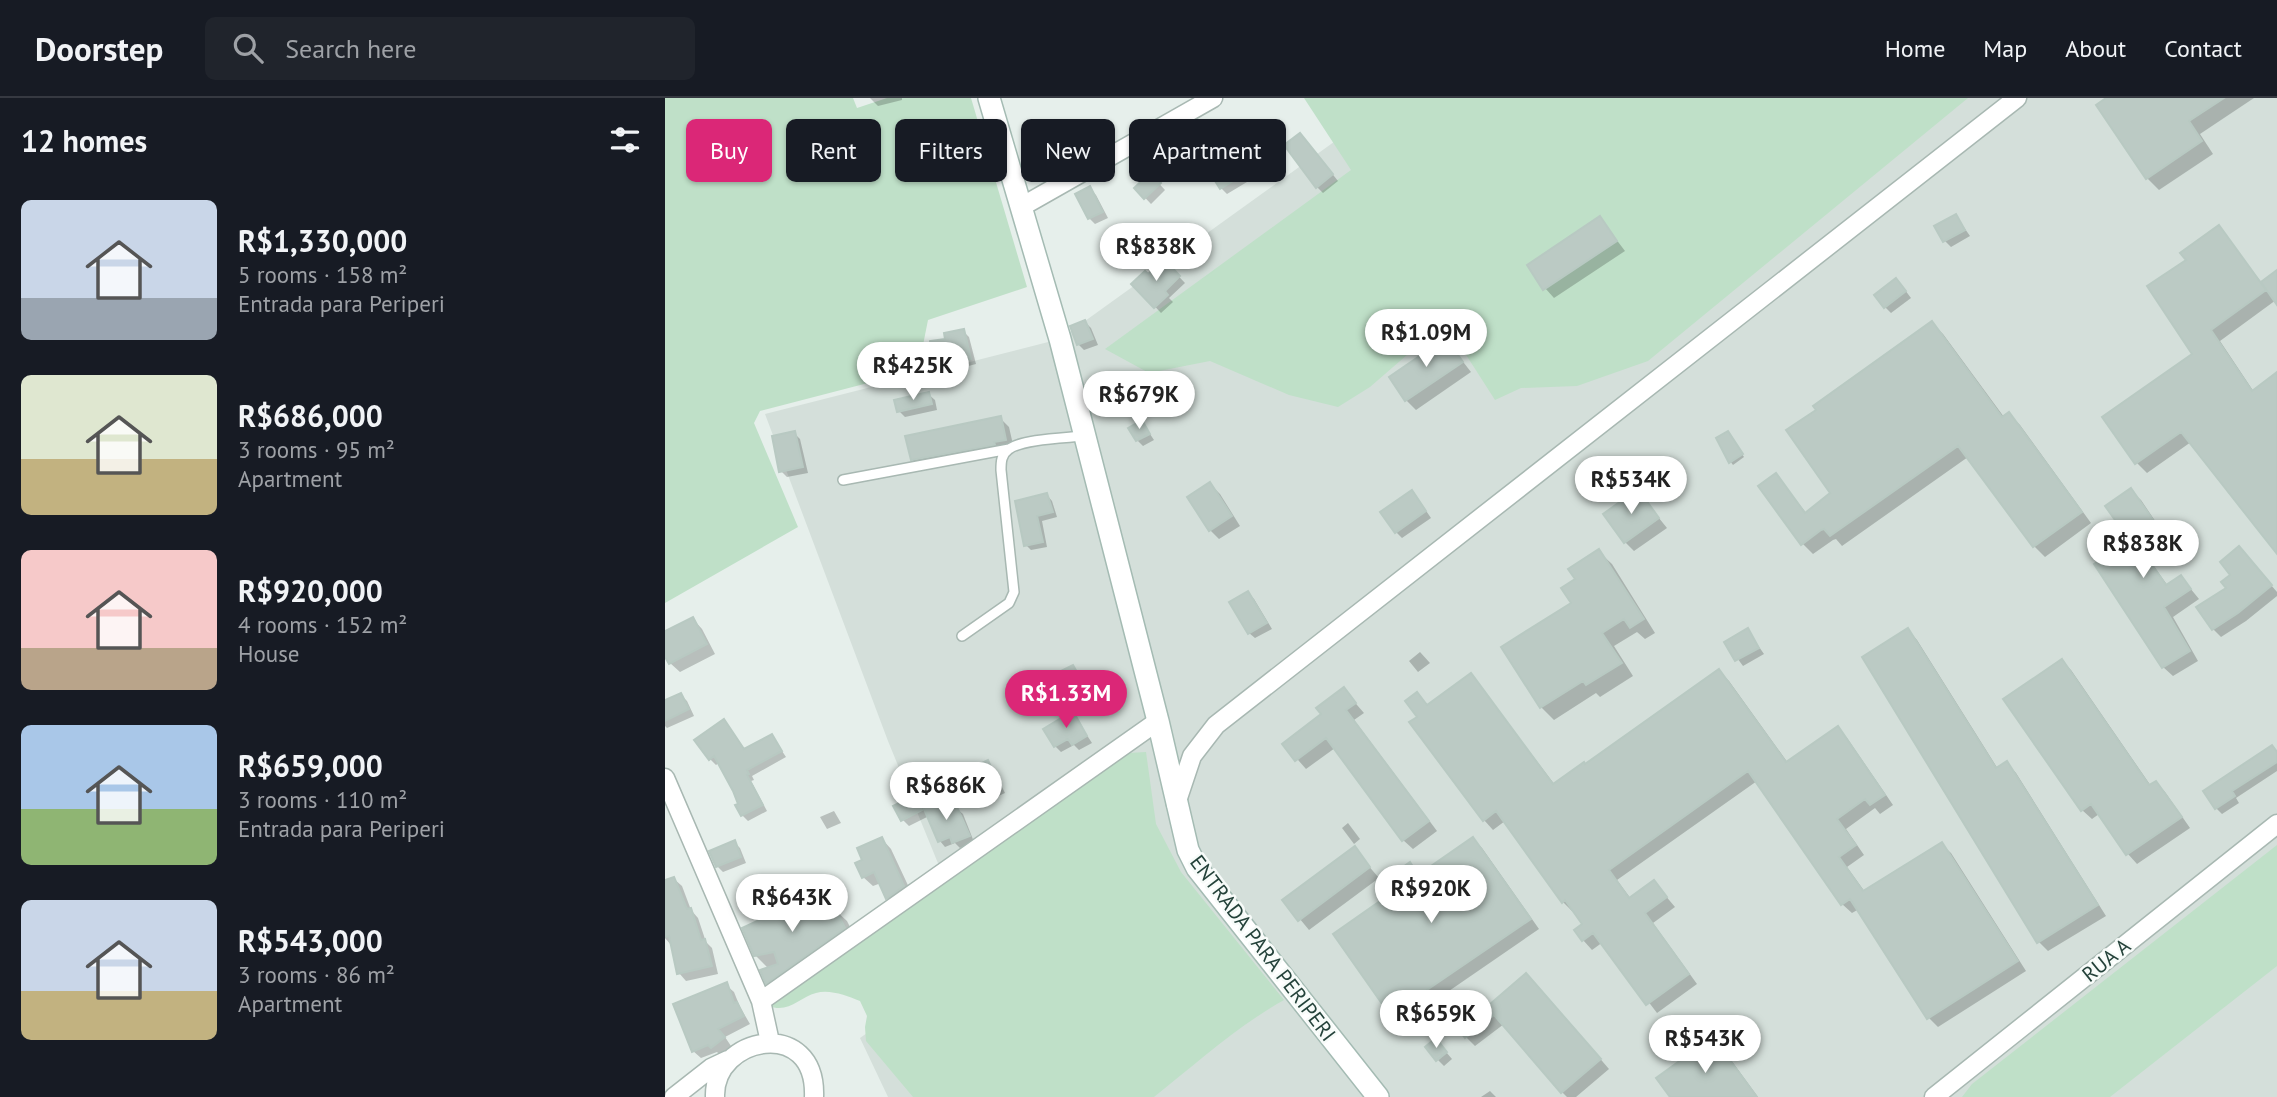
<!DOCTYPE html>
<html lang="en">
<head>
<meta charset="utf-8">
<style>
  body { margin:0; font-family:"PT Sans",sans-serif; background:#20242c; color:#f1f3f6; height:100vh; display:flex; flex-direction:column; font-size:26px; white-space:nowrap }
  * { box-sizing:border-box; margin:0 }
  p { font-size:23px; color:#9ea1a6 }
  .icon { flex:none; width:38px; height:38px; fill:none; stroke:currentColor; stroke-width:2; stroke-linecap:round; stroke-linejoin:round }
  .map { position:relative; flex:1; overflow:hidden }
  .panel { display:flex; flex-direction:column; background:#171b24; width:665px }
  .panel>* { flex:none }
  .hud { position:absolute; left:21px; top:21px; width:665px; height:63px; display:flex; gap:14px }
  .price { position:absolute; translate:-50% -60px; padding:0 16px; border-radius:24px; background:#fff; color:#222; font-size:23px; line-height:46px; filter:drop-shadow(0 2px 4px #0008) }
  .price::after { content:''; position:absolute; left:50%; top:42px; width:21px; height:16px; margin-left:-10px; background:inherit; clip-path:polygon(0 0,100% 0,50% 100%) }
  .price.active { background:#db2777; color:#fff }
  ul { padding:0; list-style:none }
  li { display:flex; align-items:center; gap:21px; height:175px; padding:0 21px }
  li span { display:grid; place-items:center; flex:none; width:196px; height:140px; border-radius:10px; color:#555 }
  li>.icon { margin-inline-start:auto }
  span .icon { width:84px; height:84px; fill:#fffc; stroke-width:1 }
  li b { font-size:30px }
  h2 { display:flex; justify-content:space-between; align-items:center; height:84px; padding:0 21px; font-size:30px }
  .tag { padding:0 24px; border-radius:10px; background:#171b24; box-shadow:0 2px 5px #0004; font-size:24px; line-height:63px }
  .tag.active { background:#db2777; color:#fff }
  header { display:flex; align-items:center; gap:42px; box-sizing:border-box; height:98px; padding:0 35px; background:#171b24; border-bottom:2px solid #363941 }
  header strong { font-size:33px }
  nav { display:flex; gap:38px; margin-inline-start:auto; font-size:24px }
  .search { width:490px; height:63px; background:#20242c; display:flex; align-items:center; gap:18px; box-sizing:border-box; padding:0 24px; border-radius:10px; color:#9ea1a6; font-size:26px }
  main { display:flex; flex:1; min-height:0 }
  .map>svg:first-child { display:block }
</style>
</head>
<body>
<header>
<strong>Doorstep</strong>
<div class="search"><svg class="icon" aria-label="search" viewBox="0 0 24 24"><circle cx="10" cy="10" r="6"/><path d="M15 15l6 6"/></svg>Search here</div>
<nav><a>Home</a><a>Map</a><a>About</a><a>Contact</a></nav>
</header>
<main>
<section class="panel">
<h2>12 homes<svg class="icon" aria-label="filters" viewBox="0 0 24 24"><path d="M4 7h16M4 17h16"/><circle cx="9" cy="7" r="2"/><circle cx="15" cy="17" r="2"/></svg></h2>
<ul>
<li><span style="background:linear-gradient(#c9d6e8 70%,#9aa5b1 0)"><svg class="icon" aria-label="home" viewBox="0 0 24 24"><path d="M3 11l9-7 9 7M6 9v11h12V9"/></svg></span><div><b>R$1,330,000</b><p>5 rooms · 158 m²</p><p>Entrada para Periperi</p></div></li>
<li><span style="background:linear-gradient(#dfe7d0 60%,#c2b280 0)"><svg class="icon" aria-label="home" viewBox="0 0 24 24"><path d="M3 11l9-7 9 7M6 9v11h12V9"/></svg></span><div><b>R$686,000</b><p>3 rooms · 95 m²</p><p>Apartment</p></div></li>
<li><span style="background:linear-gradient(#f6c9c9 70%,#b9a48a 0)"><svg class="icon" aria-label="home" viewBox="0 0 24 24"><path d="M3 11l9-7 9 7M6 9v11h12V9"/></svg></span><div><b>R$920,000</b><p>4 rooms · 152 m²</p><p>House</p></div></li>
<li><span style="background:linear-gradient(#a9c7e8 60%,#8fb573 0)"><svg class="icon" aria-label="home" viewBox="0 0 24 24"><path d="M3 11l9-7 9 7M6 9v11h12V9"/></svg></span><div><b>R$659,000</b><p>3 rooms · 110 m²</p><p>Entrada para Periperi</p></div></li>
<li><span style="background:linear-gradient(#c9d6e8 65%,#c2b280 0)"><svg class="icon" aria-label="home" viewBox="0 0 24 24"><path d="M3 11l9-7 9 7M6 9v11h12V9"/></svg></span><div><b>R$543,000</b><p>3 rooms · 86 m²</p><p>Apartment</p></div></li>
</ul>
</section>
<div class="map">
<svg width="1612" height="999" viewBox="0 0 1612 999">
  <rect width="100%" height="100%" fill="#e6efeb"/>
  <path fill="#d4dfda" d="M730,0H1612V999H223L195,940L222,921L277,775L223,643L100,316L395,241Z"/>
  <path fill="#bfe0c8" d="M0,0H188L192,10L222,0H306L362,189L263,222L253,272L95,313L89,325L133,429L0,505Z
    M639,0H1303L983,263L912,288L856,290L830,302L780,224L705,289L673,309L624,297L545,263L484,275L440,251L686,72Z
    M481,654L491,726L516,774L619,902C571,929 532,965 489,999H248L201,943L200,929L202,918L195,903C182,898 165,891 151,895C135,899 123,916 104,908L102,904L463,655Z
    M1612,747V868L1445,999H1297L1307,986Z"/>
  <path fill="#0003" d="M205,0H237V2L213,8Z
    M1444,0H1589L1535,36L1548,56L1494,92L1482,80Z
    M641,43L673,83L658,95L652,89Z
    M569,55L587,81L562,96L556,90Z
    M486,77L500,92L486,106L471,90Z
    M425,91L431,97L443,120L430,126L424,120Z
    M1291,118L1305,138L1286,149L1280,143Z
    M935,120L960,153L889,200L880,190Z
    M1553,130L1597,185L1612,174V203L1611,202L1555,243L1589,294L1612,277V454L1526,344L1482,375L1472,365L1439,320L1529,256L1523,163Z
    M500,164L520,185L504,200L508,204L496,215L469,186L483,179Z
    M1237,188L1246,200L1226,215L1220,209Z
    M420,224L426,230L433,247L419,252L413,246Z
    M1267,225L1278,236L1339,319L1344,316L1355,327L1426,425L1380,459L1369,448L1303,359L1177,448L1171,441L1168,442L1148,456L1137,445L1111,377L1142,416L1167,395Z
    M298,233L304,239L311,266L277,275L271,269L282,242Z
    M781,242L806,274L751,312L741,302Z
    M263,296L270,302L272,312L240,319L234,313Z
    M335,320L344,329L349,351L256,371L247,361Z
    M477,324L489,342L478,348L472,342Z
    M129,335L135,341L143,375L122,379L116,373Z
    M1065,338L1079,359L1068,367L1059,355Z
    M545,386L555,396L575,428L554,441L545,432Z
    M1466,393L1476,402L1505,445L1483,460L1503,488L1516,479L1534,501L1508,519L1533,563L1508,578L1498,569L1457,429Z
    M973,394L1002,430L969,453L960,444Z
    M382,397L387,403L392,419L377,423L382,449L366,452L361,447L352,404Z
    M753,401L766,420L737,440L731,434Z
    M934,454L947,466L990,535L980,541L972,534L949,548L968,578L935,599L931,595L889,622L876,609L908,505L912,482Z
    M1582,459L1612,494V498L1581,523L1556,539L1548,531Z
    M583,495L589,501L607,531L590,540L584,535Z
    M28,521L37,531L50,556L15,574L5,565L0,555V535Z
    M1243,532L1252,542L1333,671L1342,665L1351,675L1441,818L1383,853L1374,844L1199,559Z
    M1083,533L1099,556L1078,568L1061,545Z
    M755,554L765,565L753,574L744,563Z
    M1397,563L1406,572L1486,688L1491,685L1500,694L1525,730L1472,766L1463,756L1434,716L1427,721L1417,712Z
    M407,569L427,598L414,606L408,600Z
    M1054,573L1064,583L1123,665L1173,630L1182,640L1228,707L1215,716L1210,710L1181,731L1199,757L1182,769L1200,794L1276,746L1286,755L1361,873L1273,929L1264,920L1194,811L1187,815L1177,806L1092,683L952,782L966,801L989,784L1010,809L988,825L1032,886L992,915L938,844L927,852L918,842L920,826L909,812L907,813L898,804L840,723L828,732L819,722L754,619L752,596L764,608L806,577L890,687L920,668Z
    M679,592L699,615L689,622L772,733L748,751L738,742L670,650L641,671L619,646L658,617Z
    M16,597L22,603L29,618L2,630L0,628V604Z
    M408,616L427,645L414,652L409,647L396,654L390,648Z
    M64,629L80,652L107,638L121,659L87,678L89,682L86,683L102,713L83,723L77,717L75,707L55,664L51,667L45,661Z
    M1607,649L1612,654V673L1571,700L1574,705L1557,716L1551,710Z
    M322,665L328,671L340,695L329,700L323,694L311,670Z
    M249,699L258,710L281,704L288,713L292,711L298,716L309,744L295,750L290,745L280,749L275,743L264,718L244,728L238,722Z
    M169,713L176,725L162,731L155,719Z
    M683,725L695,741L689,746L677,730Z
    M217,741L226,751L248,798L232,809L223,800L216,785L208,788L198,779L199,763Z
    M808,741L817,750L874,831L736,926L727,916L671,836L738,790L745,766L755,777Z
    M69,744L75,750L81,765L58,774L52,768Z
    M689,751L714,780L644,832L620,803Z
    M9,781L17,788L26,812L33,820L41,844L47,850L53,876L21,883L14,875L6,847L0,840V784Z
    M148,799L161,814L169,811L182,823L192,843L115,897L102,885L104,871L91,858Z
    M871,886L944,971L911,999H902L897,994L839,926L810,948L801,939L817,915Z
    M61,887L69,894L75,909L85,926L60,939L66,948L55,957L52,954L36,960L28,953Z
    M1048,941L1058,951L1093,999H1007Z
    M776,948L787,961L779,968L773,962Z
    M825,993L831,999H816Z"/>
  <path fill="#bbcac4" stroke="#b8c9c2" stroke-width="2" d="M1441,0H1559L1524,23L1537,43L1481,81L1431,7Z
    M635,35L668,76L651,90L619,47Z
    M570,53L583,74L555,91L542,70Z
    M486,74L496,85L479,101L469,90Z
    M425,88L438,114L423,121L410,96Z
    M1291,116L1300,132L1278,144L1269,128Z
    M935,118L952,143L878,192L862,167Z
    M1554,127L1601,192L1546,232L1587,293L1612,274V456L1516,334L1470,366L1437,319L1527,256L1482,188L1521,162L1515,155Z
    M500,162L515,178L500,193L503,197L489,210L466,186L480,173L483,176Z
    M1612,172V207L1596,184Z
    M1231,180L1241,193L1219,210L1209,197Z
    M420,222L428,241L412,247L405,228Z
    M1267,223L1337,319L1344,314L1417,414L1368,449L1293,348L1165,438L1159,431L1156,432L1136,447L1093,388L1111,375L1140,415L1165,395L1121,332L1151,312L1148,308Z
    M299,231L306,261L269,270L265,243L280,241L279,235Z
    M781,240L798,264L740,303L724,279Z
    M264,294L267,306L232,314L229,302Z
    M336,318L341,342L329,344L330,347L246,362L240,338Z
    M477,322L485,336L471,343L463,330Z
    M130,333L138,369L114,374L107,338Z
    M1063,333L1078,356L1064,365L1051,340Z
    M545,384L567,418L544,433L522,399Z
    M1466,390L1497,435L1475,449L1501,487L1516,477L1526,491L1499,509L1525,553L1497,570L1429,466L1459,446L1450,432L1455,429L1440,408Z
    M973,391L994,420L959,445L938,416Z
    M747,392L761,413L730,435L715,414Z
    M382,395L388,414L372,418L378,444L359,448L350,403Z
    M1574,448L1607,487L1573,515L1547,532L1531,509L1561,490L1556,484L1565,477L1555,464Z
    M934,451L979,521L965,530L959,521L937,535L957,565L921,587L918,583L875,610L836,549L906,505L896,490L910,481L903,471Z
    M583,493L602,525L583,536L564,504Z
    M28,519L42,546L4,566L0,559V533Z
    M1083,530L1094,550L1070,563L1059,544Z
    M1243,530L1331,670L1342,663L1433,807L1372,845L1197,559Z
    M1397,561L1484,687L1491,683L1517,719L1461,757L1426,706L1416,713L1338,601Z
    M408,567L422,592L407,601L392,575Z
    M1054,571L1121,664L1173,628L1220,697L1205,707L1200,701L1172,721L1191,747L1174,759L1198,793L1277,744L1353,863L1262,921L1185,801L1176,807L1083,673L944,772L964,800L989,782L1002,799L980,815L1024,876L981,907L928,835L917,843L909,832L917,826L900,802L897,805L831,713L818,723L744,624L752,619L740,603L752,594L762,607L806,575L888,686L919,664L920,666Z
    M679,589L691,605L681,612L764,723L737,743L661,640L630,663L617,646L656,616L651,610Z
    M16,595L24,611L0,623V602Z
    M408,613L422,638L407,647L403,641L389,649L378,631Z
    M59,621L79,651L107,636L117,653L82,672L84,676L82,677L98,707L76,718L70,707L73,706L68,693L49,658L44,662L29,642Z
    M1607,647L1612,654V664L1567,693L1570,698L1550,711L1538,693Z
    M323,662L335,689L321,695L308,669Z
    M250,697L257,712L236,723L228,708Z
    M282,702L284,712L292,709L305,738L287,745L285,739L273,744L258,709Z
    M217,739L239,788L221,801L209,774L197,780L190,765L197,762L192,750Z
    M808,739L866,821L725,917L668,836L735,789L727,777L745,764L753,777Z
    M70,742L76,759L51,769L44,753Z
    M690,748L705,769L633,823L617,802Z
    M9,779L22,811L26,810L36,842L40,841L47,868L12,876L4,838L0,839V782Z
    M148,797L156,814L169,808L180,830L101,886L95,872L113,866L109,854L89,858L77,830Z
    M861,875L936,961L896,995L829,917L800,940L794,932L807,921L804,917L814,909L817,913Z
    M62,884L69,905L72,904L79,918L53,931L60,939L46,950L43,947L27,954L8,906Z
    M1048,939L1092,999H1005L991,980Z
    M771,940L782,954L771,963L760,949Z"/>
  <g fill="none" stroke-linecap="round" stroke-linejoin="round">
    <defs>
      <path id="service" d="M178,382L344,351
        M297,538L344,505L349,494L336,372C336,364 336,357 344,351C358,341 400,340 418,338"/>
      <path id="minor" d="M356,109L548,0
        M0,680L96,903L105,944
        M511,706L527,658L551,627L1352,0
        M96,903L493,623
        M9,999L46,970L63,962
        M50,999C48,938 152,918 149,999
        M1269,999L1612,726"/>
      <path id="secondary" d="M324,0L395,241L493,623L523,752L532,770L713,999"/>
    </defs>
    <use href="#service" stroke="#a8b8b2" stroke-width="12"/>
    <use href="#minor" stroke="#a8b8b2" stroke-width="21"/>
    <use href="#secondary" stroke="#a4bbb3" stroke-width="24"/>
    <use href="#service" stroke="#fff" stroke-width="9"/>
    <use href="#minor" stroke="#fff" stroke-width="18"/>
    <use href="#secondary" stroke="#fff" stroke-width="21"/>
  </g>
  <g text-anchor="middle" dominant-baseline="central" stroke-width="5" stroke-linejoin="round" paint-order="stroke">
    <g font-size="21" fill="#24423a" stroke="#f7fbf9">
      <text transform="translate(598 850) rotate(53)">ENTRADA PARA PERIPERI</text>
      <text transform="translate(1441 862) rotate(-39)">RUA A</text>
    </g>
  </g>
</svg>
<b class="price" style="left:491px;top:185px">R$838K</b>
<b class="price" style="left:761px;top:271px">R$1.09M</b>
<b class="price" style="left:248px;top:304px">R$425K</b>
<b class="price" style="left:474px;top:333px">R$679K</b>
<b class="price" style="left:966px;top:418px">R$534K</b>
<b class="price" style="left:1478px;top:482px">R$838K</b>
<b class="price active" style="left:401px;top:632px">R$1.33M</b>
<b class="price" style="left:281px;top:724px">R$686K</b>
<b class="price" style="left:766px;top:827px">R$920K</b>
<b class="price" style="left:127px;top:836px">R$643K</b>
<b class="price" style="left:771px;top:952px">R$659K</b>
<b class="price" style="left:1040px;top:977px">R$543K</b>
<div class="hud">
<a class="tag active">Buy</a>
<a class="tag">Rent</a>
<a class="tag">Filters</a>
<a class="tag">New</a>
<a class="tag">Apartment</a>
</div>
</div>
</main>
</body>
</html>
